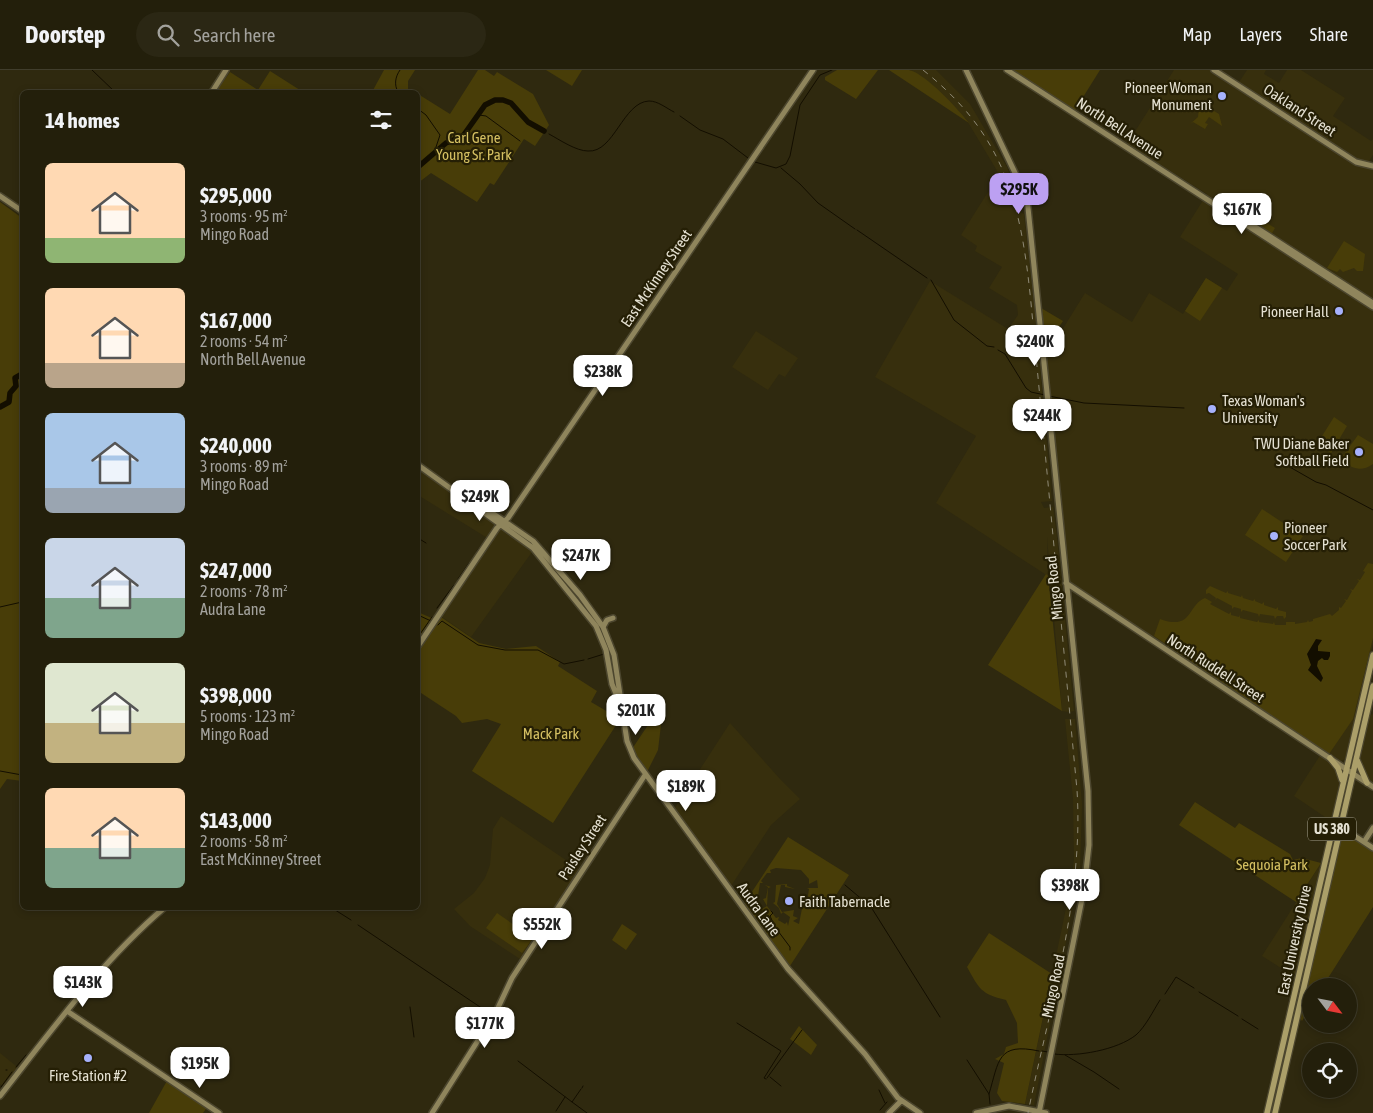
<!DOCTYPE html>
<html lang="en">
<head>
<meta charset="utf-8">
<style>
  body { margin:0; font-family:"Asap Condensed",sans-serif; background:#2b2714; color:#f1f3f6; height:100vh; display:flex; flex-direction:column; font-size:19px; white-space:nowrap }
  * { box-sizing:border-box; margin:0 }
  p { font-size:16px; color:#a3a29d }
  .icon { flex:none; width:28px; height:28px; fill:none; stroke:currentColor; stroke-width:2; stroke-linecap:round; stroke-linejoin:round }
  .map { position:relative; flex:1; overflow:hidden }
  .side { position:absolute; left:20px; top:20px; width:400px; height:820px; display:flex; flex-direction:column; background:#231f0b; border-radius:8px; box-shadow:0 2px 8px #0003,0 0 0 1px #403d2c }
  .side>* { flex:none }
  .needle { width:32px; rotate:122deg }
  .controls { position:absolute; left:1302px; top:908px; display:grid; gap:10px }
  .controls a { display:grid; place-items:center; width:55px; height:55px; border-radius:50%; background:#231f0b; box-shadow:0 2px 8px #0003,0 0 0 1px #403d2c; font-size:25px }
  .price { position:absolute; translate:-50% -42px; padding:0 11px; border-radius:10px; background:#fff; color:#222; font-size:16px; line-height:32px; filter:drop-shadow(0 1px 2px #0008) }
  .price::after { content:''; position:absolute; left:50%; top:30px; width:15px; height:11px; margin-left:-8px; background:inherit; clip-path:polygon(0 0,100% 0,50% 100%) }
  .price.selected { background:#bca0f2; color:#111 }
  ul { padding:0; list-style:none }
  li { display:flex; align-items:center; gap:15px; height:125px; padding:0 25px }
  li span { display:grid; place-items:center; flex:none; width:140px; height:100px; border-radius:8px; color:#555 }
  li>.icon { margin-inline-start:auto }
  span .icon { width:60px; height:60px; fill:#fffc; stroke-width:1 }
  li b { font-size:21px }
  h2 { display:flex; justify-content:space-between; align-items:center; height:60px; padding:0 25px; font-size:21px }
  header { display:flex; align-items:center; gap:30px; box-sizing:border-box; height:70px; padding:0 25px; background:#231f0b; border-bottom:1px solid #403d2c }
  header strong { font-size:24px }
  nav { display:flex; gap:28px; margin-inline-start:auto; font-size:18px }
  .search { width:350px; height:45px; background:#2b2714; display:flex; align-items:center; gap:12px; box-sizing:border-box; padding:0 18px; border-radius:28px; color:#a3a29d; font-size:19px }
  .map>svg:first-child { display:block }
</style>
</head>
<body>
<header>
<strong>Doorstep</strong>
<div class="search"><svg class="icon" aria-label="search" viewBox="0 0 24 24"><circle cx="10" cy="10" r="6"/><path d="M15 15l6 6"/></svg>Search here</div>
<nav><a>Map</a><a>Layers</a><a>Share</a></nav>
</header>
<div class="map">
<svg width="1373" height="1043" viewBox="0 0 1373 1043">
  <rect width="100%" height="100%" fill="#2f290f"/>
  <path fill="#372f0d" d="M910,0H936L970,34L1007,97L1021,135L1007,128L996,99L966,49L938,21Z
    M1174,0H1210L1236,17L1247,0H1266L1264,4L1279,13L1287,0H1301L1345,28L1333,46L1371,71L1373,69V85L1365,97L1373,99V574L1345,689L1341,691L1069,512L1046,286L1085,223L1132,252L1149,223L1183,244L1206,208L1227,221L1238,204L1180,167L1207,124L1127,74Z
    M988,122L1024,144L1035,243L1052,431L1041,432L1044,438L1053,437L1057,467L1074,641L1069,642L1062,641L1047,467L1048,506L936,433L976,366L875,307L930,211L1008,259L1018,245L1017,235L989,218L1002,197L975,181L977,176L961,165Z
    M756,261L798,288L785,307L779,304L768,320L732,297Z
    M418,395L537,475L471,567L442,547L436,550L489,469L418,425Z
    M1373,644V713L1364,705L1359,690L1369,646Z
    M1065,649H1075L1082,734L1080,800L1034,1035L1025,1034L1069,824L1074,790L1073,729Z
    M730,653L780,709L800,729L771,755L729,819L673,741Z
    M1321,684L1336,697L1340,711L1331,751L1294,726Z
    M501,746L582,801L523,891L470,856L454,839L474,823L485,808L490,795L493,759Z
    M1321,793L1295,907L1262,886Z
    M0,983L21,1000L6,1019L0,1014Z"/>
  <path fill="#483d08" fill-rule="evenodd" d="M384,0H415L408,11V19L414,22H372Z
    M478,0H485L494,6L497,2L533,24L549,55L535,76L524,69L494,115L490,113L477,132L431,103L418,113V24L450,44Z
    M546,0H582L572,16Z
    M837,0H878L856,29L825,10V7Z
    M889,0C895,0 903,0 909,0C925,3 959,40 969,53Z
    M1013,0H1100L1075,40Z
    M270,1L303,22H216L230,2L258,20Z
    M1205,36L1212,43L1214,41L1219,44L1222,56L1209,47L1205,53L1208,54L1205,59L1193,52L1189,55L1198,47L1199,37Z
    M1259,123L1264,126L1251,143L1263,130L1266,143L1260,146L1267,143V151H1263L1275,158L1271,165L1248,149L1250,144L1246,148L1240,144L1249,129L1254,132Z
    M0,132L22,148V711L7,709L0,719Z
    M1344,171L1365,184L1363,201H1357L1354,198L1343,202L1340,199L1337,202L1327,198Z
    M1206,208L1222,218L1200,251L1185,241Z
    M1041,238L1063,251L1047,275L1045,274Z
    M1334,347L1347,356L1331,383L1317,374Z
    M1358,365L1373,374V394C1360,403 1352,398 1340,390Z
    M1262,439L1303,466L1286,492L1245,465Z
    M1368,493L1373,494V568L1353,649L1329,684L1154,566L1160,549C1193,561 1187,535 1205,528L1212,532L1210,534L1229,544L1231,542V545L1239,547L1240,545V548L1257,552L1259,550V552L1273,554L1274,552L1275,555H1286V552H1295V554L1307,552L1308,550L1309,552L1313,551V549L1330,544L1332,546L1339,540V537L1341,538L1346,531L1344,529L1347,530L1352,521L1350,519L1353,520L1359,511L1357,509L1360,510L1365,502L1363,501Z
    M1046,504L1048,506L1062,641L988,595Z
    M1210,516L1226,523L1228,521V523L1241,527L1242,525L1243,528L1253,531L1255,529V531L1262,534L1264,532V535L1276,539L1278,537V540L1286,542V547L1284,549L1283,546H1277L1275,549L1274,546L1260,544L1259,547L1258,544L1243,540L1241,542V539L1234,537L1232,539V536L1217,528L1215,530L1216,528L1209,523L1206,524V520Z
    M418,542L436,550L441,547L479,573L506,579L536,576L560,592L558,596L597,621L591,632L620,649L553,753L472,701L501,654L487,649L462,653L456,646L418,621Z
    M663,638L658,680L647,702L632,679L656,643Z
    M1195,732L1235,758L1239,753L1290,784L1293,790L1302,788L1321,793L1296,832L1179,755Z
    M1345,763L1373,780V837L1323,916H1311V936L1302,951L1300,948L1342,764Z
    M788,767L849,805L788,899L742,837ZM776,798L801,800L809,809V814L817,810L818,818H807L809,819L807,832L803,833L799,854L793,851L798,848L793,846L794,840L782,842L777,834L781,815H785V817L795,819L787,816V814L776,815L775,832L773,833L779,838L781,844L783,842L790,847L788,856L787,852L785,854L778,850L779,847L776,848L767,836L768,818L771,817L765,815L768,817L766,828L763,829L767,836L762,839L759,838L757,831L760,827L758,826L760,813H763L761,811L767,803H771L770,800Z
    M497,843L533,868L522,883L486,858Z
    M622,854L637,864L626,880L612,870Z
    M989,863L1052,904L1025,1034L1002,1031L997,1023L1004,993L995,989L1004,984L1006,977L1018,973L1017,953L1006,930C980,924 979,918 967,897Z
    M799,956L817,975L811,985L790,969Z
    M168,1009L192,1025L191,1029L193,1030L196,1028L208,1036L203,1043H149Z"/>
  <path fill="#130e00" d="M1316,569L1322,570L1318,576V581L1330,582V586L1328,590H1324L1322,588L1318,591L1317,596L1323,608L1321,612L1308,600L1311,595L1307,584Z"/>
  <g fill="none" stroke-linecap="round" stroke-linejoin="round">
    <path stroke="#130e00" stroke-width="1" d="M92,0L115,22
      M398,22C394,15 395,7 400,0
      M418,39L426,45L440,65L434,83
      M479,45L486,46L520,71
      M680,46L700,60L723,69L748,88
      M549,64C560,70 576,81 588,81C614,83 623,32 649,31C658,31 666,38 674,42
      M755,92L776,98L786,94L790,86L800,35L820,5L832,0
      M781,98L800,114L818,133L855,159
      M857,160L927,208
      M931,210L954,250L987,276L994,277
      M418,278L419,280
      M998,280L1005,284L1026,318L1031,322L1045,325
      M1049,326L1084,333L1184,338
      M1288,396L1316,412L1326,415L1373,440
      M418,468L426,473
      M477,481L486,469
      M458,509L469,493
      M0,537L22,532
      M437,538L454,515
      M418,545L431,551
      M438,555L442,551L478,575L505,580H538L564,594L584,590
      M418,567L432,547
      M588,589L604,584
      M0,701L22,705
      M845,815L871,837L940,947
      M332,838L351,850
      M771,841L773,843L770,846L775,857L790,877V880
      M358,855L489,943
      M1199,922L1238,946
      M1165,924L1176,907L1194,918
      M410,937L414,967
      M1242,949L1258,959
      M77,952L82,956
      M737,953L781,981L764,1008L766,1009
      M1042,981L1048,982
      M1054,984C1077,987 1117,980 1136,965C1146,956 1153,941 1160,930
      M1065,985L1094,1002L1119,1019
      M967,990L989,1024L990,1034
      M518,991L572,1032L581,1019
      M16,997L26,985
      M6,1000H7
      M770,1007L781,1016
      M767,1008L802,960
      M1,1017L12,1002
      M582,1018L583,1016
      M879,1020L885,1033
      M989,1024C999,991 997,972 1039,981
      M572,1032L587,1043
      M880,1040L887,1032
      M556,1041L565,1027"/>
    <path stroke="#130e00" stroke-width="5.5" d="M418,97L446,73L463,66L485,35L495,30H503L511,33L528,52L544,61
      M0,337L9,332L10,323L16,316L15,308L22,304"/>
    <defs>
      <path id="secondary" d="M966,0L1027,128L1088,721L1089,775L1084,819L1039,1043
        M1007,0L1373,237
        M1214,0L1356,92L1373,96
        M212,22L226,0
        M0,126L22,141
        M1232,142L1373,233
        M418,395L533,478L596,556L606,580L612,614L619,631
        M471,431L485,438L533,471L580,525L603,557L614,585L627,671L634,688L788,899L865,984L898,1028L920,1043
        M1066,513L1373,717
        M603,557L607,550L613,548
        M418,576L497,458L508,448L813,0
        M1341,757L1373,778
        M1364,772L1373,758
        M67,941L219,1043
        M0,1026C51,961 101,892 164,838
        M432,1043L496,942L512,908L645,705
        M889,1043L901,1031
        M976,1043L1009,1036L1046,1043"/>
      <path id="primary" d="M1330,688L1338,698L1342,710
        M1357,690L1367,713
        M1267,1043L1373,585
        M1275,1043L1373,616"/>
    </defs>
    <use href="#secondary" stroke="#4c462e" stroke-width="8"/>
    <use href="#primary" stroke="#4c462e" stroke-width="8"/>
    <use href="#secondary" stroke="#8f855c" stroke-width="5"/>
    <use href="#primary" stroke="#ab9f69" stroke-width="5.5"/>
    <path stroke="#908b77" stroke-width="1" stroke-dasharray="6 6" stroke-linecap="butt" d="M923,0C1005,65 1021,133 1031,233L1077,720C1084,827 1049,939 1028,1043"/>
  </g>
  <g fill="#a6b1fc" stroke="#251f05" stroke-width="2">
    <circle cx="1222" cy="26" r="5"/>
    <circle cx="1339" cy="241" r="5"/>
    <circle cx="1212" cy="339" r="5"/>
    <circle cx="1359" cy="382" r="5"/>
    <circle cx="1274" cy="466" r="5"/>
    <circle cx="789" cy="831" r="5"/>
    <circle cx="88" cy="988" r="5"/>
  </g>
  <g text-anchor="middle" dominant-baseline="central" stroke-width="4.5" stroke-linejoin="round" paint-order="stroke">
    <rect fill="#251f05" stroke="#aba794" stroke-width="1" x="1308" y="747.5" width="48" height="23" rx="4"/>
    <g font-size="14" font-weight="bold" fill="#e5e1d2">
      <text x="1332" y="759">US 380</text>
    </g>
    <g font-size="15" fill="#e5e1d2" stroke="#251f05" text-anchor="end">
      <text x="1212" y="17">Pioneer Woman<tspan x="1212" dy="17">Monument</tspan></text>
      <text x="1329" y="241">Pioneer Hall</text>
      <text x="1222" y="330" text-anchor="start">Texas Woman's<tspan x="1222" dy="17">University</tspan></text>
      <text x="1349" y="373">TWU Diane Baker<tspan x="1349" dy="17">Softball Field</tspan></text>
      <text x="1284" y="457" text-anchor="start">Pioneer<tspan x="1284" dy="17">Soccer Park</tspan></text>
      <text x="799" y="831" text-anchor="start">Faith Tabernacle</text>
      <text x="88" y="1005" text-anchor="middle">Fire Station #2</text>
    </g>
    <g font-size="15" fill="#e5e1d2" stroke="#251f05">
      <text transform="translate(1300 40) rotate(33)">Oakland Street</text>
      <text transform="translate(1120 58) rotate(33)">North Bell Avenue</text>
      <text transform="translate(656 208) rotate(-56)">East McKinney Street</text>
      <text transform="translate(1054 518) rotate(-96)">Mingo Road</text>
      <text transform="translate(1216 598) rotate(33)">North Ruddell Street</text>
      <text transform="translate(582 777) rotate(-57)">Paisley Street</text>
      <text transform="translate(759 839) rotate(54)">Audra Lane</text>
      <text transform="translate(1294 870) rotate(-78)">East University Drive</text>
      <text transform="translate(1053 916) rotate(-78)">Mingo Road</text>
    </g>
    <g font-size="15" fill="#d5c062" stroke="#251f05">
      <text x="474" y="67">Carl Gene<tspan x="474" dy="17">Young Sr. Park</tspan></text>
      <text x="551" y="663">Mack Park</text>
      <text x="1272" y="794">Sequoia Park</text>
    </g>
  </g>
</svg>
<div class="controls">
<a><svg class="needle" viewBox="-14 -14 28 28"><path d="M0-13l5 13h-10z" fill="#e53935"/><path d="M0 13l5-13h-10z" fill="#a3a29d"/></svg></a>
<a><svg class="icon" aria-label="locate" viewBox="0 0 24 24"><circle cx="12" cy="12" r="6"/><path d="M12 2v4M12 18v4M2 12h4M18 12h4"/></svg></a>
</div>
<b class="price selected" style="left:1019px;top:145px">$295K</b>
<b class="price" style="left:1242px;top:165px">$167K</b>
<b class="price" style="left:1035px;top:297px">$240K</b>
<b class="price" style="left:603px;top:327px">$238K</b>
<b class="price" style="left:1042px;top:371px">$244K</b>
<b class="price" style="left:480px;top:452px">$249K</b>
<b class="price" style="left:581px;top:511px">$247K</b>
<b class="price" style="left:636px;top:666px">$201K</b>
<b class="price" style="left:686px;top:742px">$189K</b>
<b class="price" style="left:1070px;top:841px">$398K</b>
<b class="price" style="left:542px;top:880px">$552K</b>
<b class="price" style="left:83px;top:938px">$143K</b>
<b class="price" style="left:485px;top:979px">$177K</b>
<b class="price" style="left:200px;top:1019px">$195K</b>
<section class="side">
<h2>14 homes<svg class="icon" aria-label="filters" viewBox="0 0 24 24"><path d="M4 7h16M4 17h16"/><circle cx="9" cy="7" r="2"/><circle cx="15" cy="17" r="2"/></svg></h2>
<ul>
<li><span style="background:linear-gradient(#ffd9b3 75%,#8fb573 0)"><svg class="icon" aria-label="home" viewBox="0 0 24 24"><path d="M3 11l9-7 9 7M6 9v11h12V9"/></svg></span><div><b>$295,000</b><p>3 rooms · 95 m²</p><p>Mingo Road</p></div></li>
<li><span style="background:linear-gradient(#ffd9b3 75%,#b9a48a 0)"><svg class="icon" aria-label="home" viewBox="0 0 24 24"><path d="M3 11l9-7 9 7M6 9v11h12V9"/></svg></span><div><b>$167,000</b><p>2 rooms · 54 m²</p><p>North Bell Avenue</p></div></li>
<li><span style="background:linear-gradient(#a9c7e8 75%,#9aa5b1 0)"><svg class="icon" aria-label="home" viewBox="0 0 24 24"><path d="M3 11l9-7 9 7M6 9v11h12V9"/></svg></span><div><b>$240,000</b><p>3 rooms · 89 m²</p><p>Mingo Road</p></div></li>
<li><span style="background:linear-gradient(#c9d6e8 60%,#7fa58c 0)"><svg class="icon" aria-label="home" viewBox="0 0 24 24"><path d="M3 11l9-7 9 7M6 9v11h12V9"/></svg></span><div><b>$247,000</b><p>2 rooms · 78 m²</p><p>Audra Lane</p></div></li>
<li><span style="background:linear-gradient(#dfe7d0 60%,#c2b280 0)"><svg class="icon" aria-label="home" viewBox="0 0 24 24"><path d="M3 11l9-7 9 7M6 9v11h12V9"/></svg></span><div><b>$398,000</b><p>5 rooms · 123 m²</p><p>Mingo Road</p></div></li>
<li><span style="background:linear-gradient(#ffd9b3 60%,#7fa58c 0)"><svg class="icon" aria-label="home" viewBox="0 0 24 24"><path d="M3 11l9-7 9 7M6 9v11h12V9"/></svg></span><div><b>$143,000</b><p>2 rooms · 58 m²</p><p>East McKinney Street</p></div></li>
</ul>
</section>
</div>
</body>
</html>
